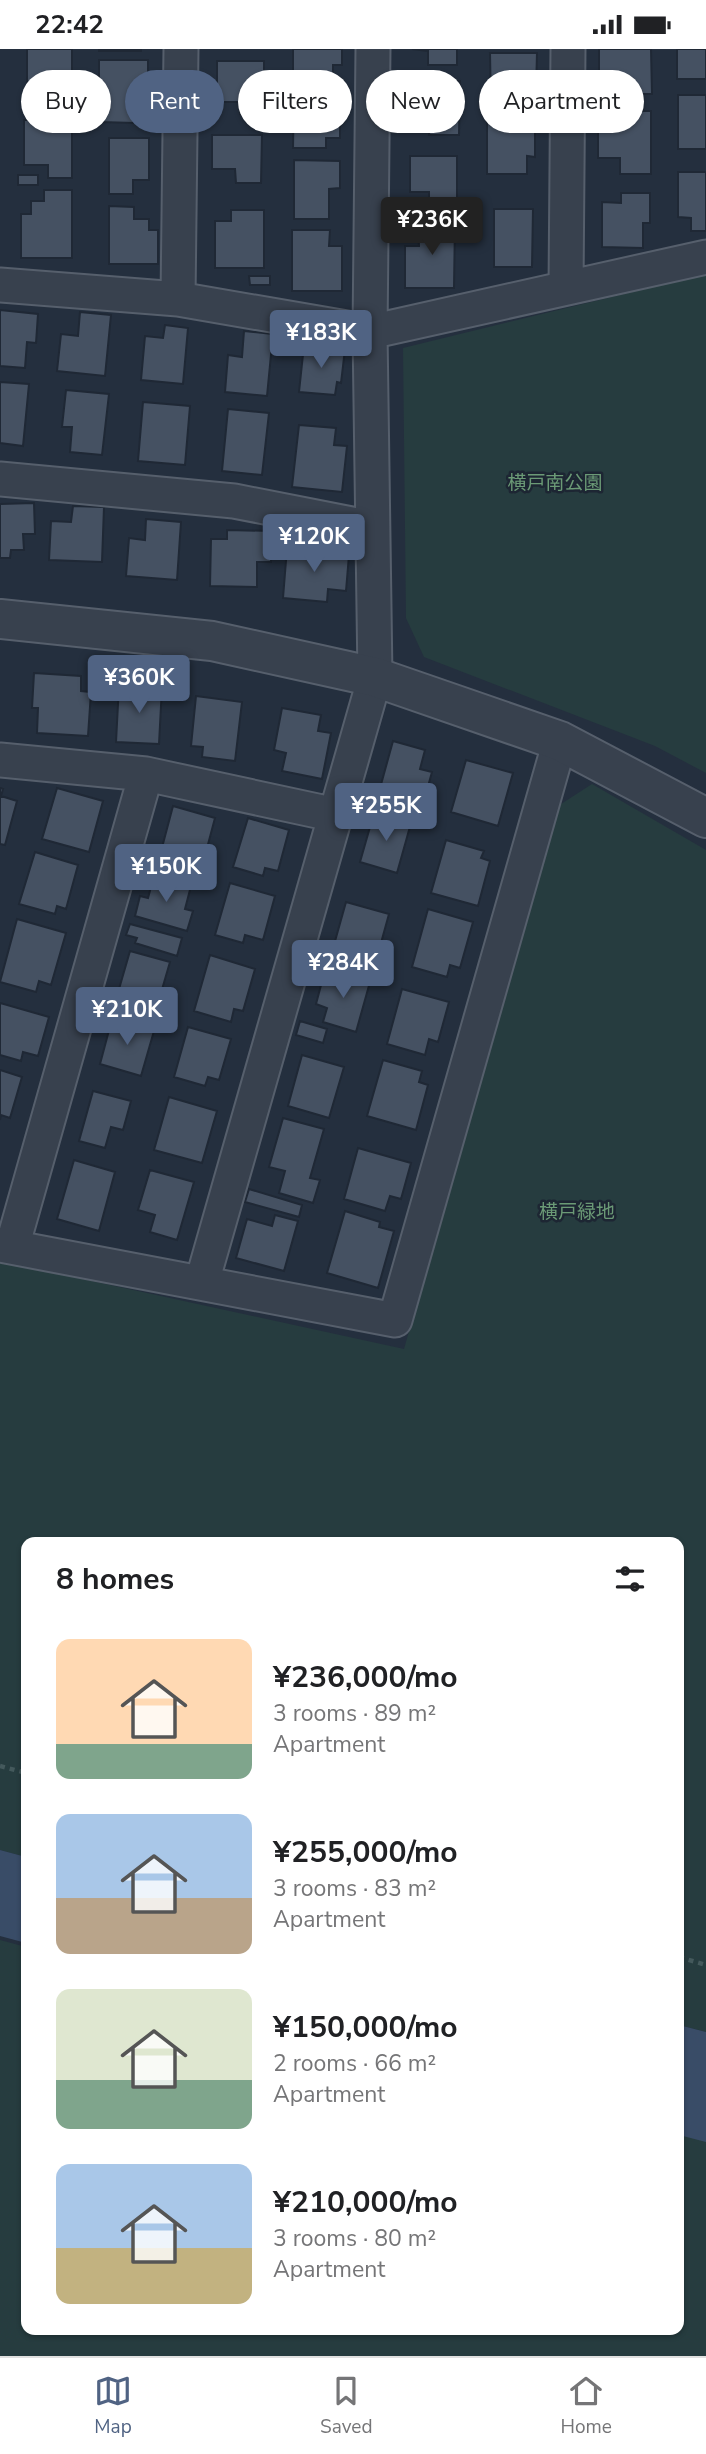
<!DOCTYPE html>
<html lang="en">
<head>
<meta charset="utf-8">
<style>
  body { margin:0; font-family:"Nunito Sans","Noto Sans JP",sans-serif; background:#f2f2f2; color:#202124; height:100vh; display:flex; flex-direction:column; font-size:26px; white-space:nowrap }
  * { box-sizing:border-box; margin:0 }
  p { font-size:23px; color:#757577 }
  .icon { flex:none; width:38px; height:38px; fill:none; stroke:currentColor; stroke-width:2; stroke-linecap:round; stroke-linejoin:round }
  .map { position:relative; flex:1; overflow:hidden }
  .details { position:absolute; left:21px; top:1488px; width:663px; height:798px; display:flex; flex-direction:column; background:#fff; border-radius:14px; box-shadow:0 2px 5px #0004 }
  .details>* { flex:none }
  .guide { position:absolute; left:21px; top:21px; width:665px; height:63px; display:flex; gap:14px }
  .price { position:absolute; translate:-50% -60px; padding:0 16px; border-radius:7px; background:#506383; color:#fff; font-size:23px; line-height:46px; filter:drop-shadow(0 2px 4px #0008) }
  .price::after { content:''; position:absolute; left:50%; top:42px; width:21px; height:16px; margin-left:-10px; background:inherit; clip-path:polygon(0 0,100% 0,50% 100%) }
  .price.on { background:#222; color:#fff }
  ul { padding:0; list-style:none }
  li { display:flex; align-items:center; gap:21px; height:175px; padding:0 35px }
  li span { display:grid; place-items:center; flex:none; width:196px; height:140px; border-radius:14px; color:#555 }
  li>.icon { margin-inline-start:auto }
  span .icon { width:84px; height:84px; fill:#fffc; stroke-width:1 }
  li b { font-size:30px }
  h2 { display:flex; justify-content:space-between; align-items:center; height:84px; padding:0 35px; font-size:30px }
  .pill { padding:0 24px; border-radius:32px; background:#fff; box-shadow:0 2px 5px #0004; font-size:24px; line-height:63px }
  .pill.on { background:#506383; color:#fff }
  .status { display:flex; justify-content:space-between; align-items:center; height:49px; padding:0 35px; background:#fff; direction:ltr }
  .status svg { height:19px; fill:currentColor }
  .dock { display:flex; justify-content:space-around; align-items:center; height:98px; border-top:2px solid #e0e0e0; background:#fff; font-size:19px; color:#757577 }
  .dock a { display:grid; justify-items:center; gap:4px }
  .dock .on { color:#506383 }
  .map>svg:first-child { display:block }
</style>
</head>
<body>
<div class="status"><b>22:42</b><svg viewBox="0 0 49 12"><path d="M0 12V9h3v3zM5 12V6h3v6zM10 12V3h3v9zM15 12V0h3v12zM26 1h20v11H26zM47 4h2v5h-2z"/></svg></div>
<div class="map">
<svg width="706" height="2307" viewBox="0 0 706 2307">
  <rect width="100%" height="100%" fill="#242f3e"/>
  <path fill="#263c3f" d="M706,225V724L655,697L424,608L406,569L403,299Z
    M592,735L706,801V1983L679,1976V1493H26V1808L0,1801V1212L404,1300L558,757Z
    M0,1891L26,1898V2280H679V2075L706,2083V2307H0Z"/>
  <path fill="#394c67" d="M0,1801L26,1808V1894L0,1887Z
    M679,1976L706,1983V2093L679,2086Z"/>
  <path fill="#455162" stroke="#1f2835" stroke-width="2" d="M27,0H72V51H42V39H27Z
    M99,0H141V2H99Z
    M293,0H342V16H333V25L293,24Z
    M412,0H457V16H428V2Z
    M599,0H651L652,45H621L620,33H599Z
    M677,0H706V30H677Z
    M490,4H537L536,42H527V58H491Z
    M99,11H148V45H135V74L99,73Z
    M217,12H264V66L240,65V53H217Z
    M460,32L459,86H429L430,74L409,75L410,33Z
    M294,38L340,39V89H326V99H293Z
    M595,42H617V53H595Z
    M678,46H706V100H678Z
    M598,62H651V125H620V109H598Z
    M24,71H72V129H48V116H24Z
    M487,73H527V82L535,81V108L527,107V125H487Z
    M212,86H262L261,134H236L235,120H212Z
    M109,89H149V131H133V145H109Z
    M410,107H457V155L429,154V143H410Z
    M294,111L340,112V139L329,140V170H294Z
    M678,123H706V182H691V169L678,168Z
    M18,126H38V136H18Z
    M44,141H72V209H21V165H31V152H44Z
    M621,144H650V174H643V199L602,198V153L621,154Z
    M109,157L134,158V170H149V181H158V215H109Z
    M494,160H533L532,218H494Z
    M231,161H264V219H215V172H231Z
    M418,173H455L454,239H405V197H419Z
    M292,181H330L329,197H342V242H292Z
    M249,227H270V236H250Z
    M0,261L38,265L36,294L27,293L25,319L0,317Z
    M80,263L111,266L105,327L57,322L61,285L78,287Z
    M165,276L188,279L183,335L141,331L145,287L163,289Z
    M244,282L273,285L267,347L225,343L228,306L242,308Z
    M304,296L345,300L341,334L337,333L335,346L299,343Z
    M0,333L29,335L23,397L0,394Z
    M66,341L109,345L102,406L70,403L72,378H62Z
    M143,353L190,357L185,416L138,412Z
    M228,360L269,364L262,426L222,422Z
    M299,376L336,379L334,396L347,397L342,443L292,438Z
    M34,454L35,485H23L24,501H11L10,509H0V455Z
    M73,457L104,458L102,513L49,511L51,472L71,473Z
    M146,470L181,473L177,531L126,527L129,489L145,491Z
    M227,481L272,482L271,513H257V538L210,537L211,490H227Z
    M287,499L349,506L346,542L328,540L327,553L283,549Z
    M34,624L81,627V642L91,643L88,687L37,684L38,659H32Z
    M119,636L162,638L159,695L116,693Z
    M196,647L242,653L235,712L202,708L203,698L191,697Z
    M282,659L321,666L318,682L331,684L322,730L282,722L286,704L274,701Z
    M393,692L425,701L420,720L432,723L421,763L377,750Z
    M466,711L513,724L498,777L451,763Z
    M0,739L3,740L1,747L17,752L5,796L0,795Z
    M57,739L103,752L89,803L42,790Z
    M173,757L215,769L202,818L160,806Z
    M374,764L411,774L397,824L360,813Z
    M248,769L289,781L278,822L265,819L263,827L233,818Z
    M446,791L484,802L481,809L490,812L478,857L431,844Z
    M35,803L78,816L66,860L57,857L55,865L19,855Z
    M154,827L191,837L185,860L193,862L187,882L135,867L140,847L148,849Z
    M230,834L275,847L263,891L245,886L243,894L215,886Z
    M346,853L389,865L373,923L330,910Z
    M428,860L473,873L460,919L450,916L447,928L412,918Z
    M17,870L66,884L51,936L39,932L36,943L0,933Z
    M130,875L182,889L177,907L135,894L137,889L126,886Z
    M130,902L170,913L154,968L125,960L126,953L122,952L125,942L119,940Z
    M210,906L255,920L243,962L234,960L231,973L194,962Z
    M325,921L370,933L356,983L323,973L327,959L316,955Z
    M402,940L449,953L438,993L429,990L425,1006L387,995Z
    M0,954L49,968L38,1007L23,1003L21,1012L0,1006Z
    M112,970L154,982L141,1027L100,1015Z
    M300,972L327,980L323,994L296,986Z
    M188,978L231,990L219,1031L208,1028L205,1037L174,1028Z
    M302,1006L344,1018L329,1069L288,1057Z
    M383,1011L422,1022L419,1033L428,1036L416,1081L367,1067Z
    M0,1021L22,1028L10,1069L1,1066L0,1071Z
    M93,1042L131,1052L123,1081L111,1078L105,1099L79,1092Z
    M169,1048L217,1062L202,1114L154,1101Z
    M283,1069L324,1080L310,1129L320,1131L313,1154L279,1144L285,1122L269,1118Z
    M358,1099L411,1114L401,1150L390,1147L385,1162L344,1150Z
    M74,1111L115,1123L99,1182L57,1170Z
    M150,1121L194,1133L177,1191L150,1183L155,1166L138,1161Z
    M249,1140L302,1156L299,1168L245,1153Z
    M345,1162L380,1173L379,1178L394,1182L378,1239L327,1224Z
    M275,1166L298,1172L284,1222L236,1209L247,1170L272,1177Z"/>
  <g fill="none" stroke-linecap="round" stroke-linejoin="round">
    <defs>
      <path id="minor" d="M0,236L178,250L370,283L706,208
        M566,239L568,0
        M178,250L181,0
        M0,430L234,452L372,479
        M0,711L146,725L336,766
        M0,1196L395,1271L560,692
        M12,1198L146,725
        M202,1233L375,628L370,283L373,0"/>
      <path id="tertiary" d="M0,570L212,592L375,628L560,692L706,769"/>
    </defs>
    <use href="#minor" stroke="#565f6c" stroke-width="37"/>
    <use href="#tertiary" stroke="#565f6c" stroke-width="42"/>
    <path stroke="#44595c" stroke-width="4.5" stroke-dasharray="5 5" stroke-linecap="butt" d="M0,1717L26,1724
      M679,1908L706,1916"/>
    <use href="#minor" stroke="#38414e" stroke-width="33"/>
    <use href="#tertiary" stroke="#38414e" stroke-width="38"/>
  </g>
  <g text-anchor="middle" dominant-baseline="central" stroke-width="5" stroke-linejoin="round" paint-order="stroke">
    <g font-size="19" fill="#6b9a76" stroke="#1d2633">
      <text x="555" y="434">横戸南公園</text>
      <text x="577" y="1163">横戸緑地</text>
    </g>
  </g>
</svg>
<b class="price on" style="left:432px;top:208px">¥236K</b>
<b class="price" style="left:321px;top:321px">¥183K</b>
<b class="price" style="left:314px;top:525px">¥120K</b>
<b class="price" style="left:139px;top:666px">¥360K</b>
<b class="price" style="left:386px;top:794px">¥255K</b>
<b class="price" style="left:166px;top:855px">¥150K</b>
<b class="price" style="left:343px;top:951px">¥284K</b>
<b class="price" style="left:127px;top:998px">¥210K</b>
<div class="guide">
<a class="pill">Buy</a>
<a class="pill on">Rent</a>
<a class="pill">Filters</a>
<a class="pill">New</a>
<a class="pill">Apartment</a>
</div>
<section class="details">
<h2>8 homes<svg class="icon" aria-label="filters" viewBox="0 0 24 24"><path d="M4 7h16M4 17h16"/><circle cx="9" cy="7" r="2"/><circle cx="15" cy="17" r="2"/></svg></h2>
<ul>
<li><span style="background:linear-gradient(#ffd9b3 75%,#7fa58c 0)"><svg class="icon" aria-label="home" viewBox="0 0 24 24"><path d="M3 11l9-7 9 7M6 9v11h12V9"/></svg></span><div><b>¥236,000/mo</b><p>3 rooms · 89 m²</p><p>Apartment</p></div></li>
<li><span style="background:linear-gradient(#a9c7e8 60%,#b9a48a 0)"><svg class="icon" aria-label="home" viewBox="0 0 24 24"><path d="M3 11l9-7 9 7M6 9v11h12V9"/></svg></span><div><b>¥255,000/mo</b><p>3 rooms · 83 m²</p><p>Apartment</p></div></li>
<li><span style="background:linear-gradient(#dfe7d0 65%,#7fa58c 0)"><svg class="icon" aria-label="home" viewBox="0 0 24 24"><path d="M3 11l9-7 9 7M6 9v11h12V9"/></svg></span><div><b>¥150,000/mo</b><p>2 rooms · 66 m²</p><p>Apartment</p></div></li>
<li><span style="background:linear-gradient(#a9c7e8 60%,#c2b280 0)"><svg class="icon" aria-label="home" viewBox="0 0 24 24"><path d="M3 11l9-7 9 7M6 9v11h12V9"/></svg></span><div><b>¥210,000/mo</b><p>3 rooms · 80 m²</p><p>Apartment</p></div></li>
</ul>
</section>
</div>
<nav class="dock">
<a class="on"><svg class="icon" aria-label="map" viewBox="0 0 24 24"><path d="M3 6l6-2 6 2 6-2v14l-6 2-6-2-6 2zM9 4v14M15 6v14"/></svg>Map</a>
<a><svg class="icon" aria-label="saved" viewBox="0 0 24 24"><path d="M7 4h10v16l-5-4-5 4z"/></svg>Saved</a>
<a><svg class="icon" aria-label="home" viewBox="0 0 24 24"><path d="M3 11l9-7 9 7M6 9v11h12V9"/></svg>Home</a>
</nav>
</body>
</html>
